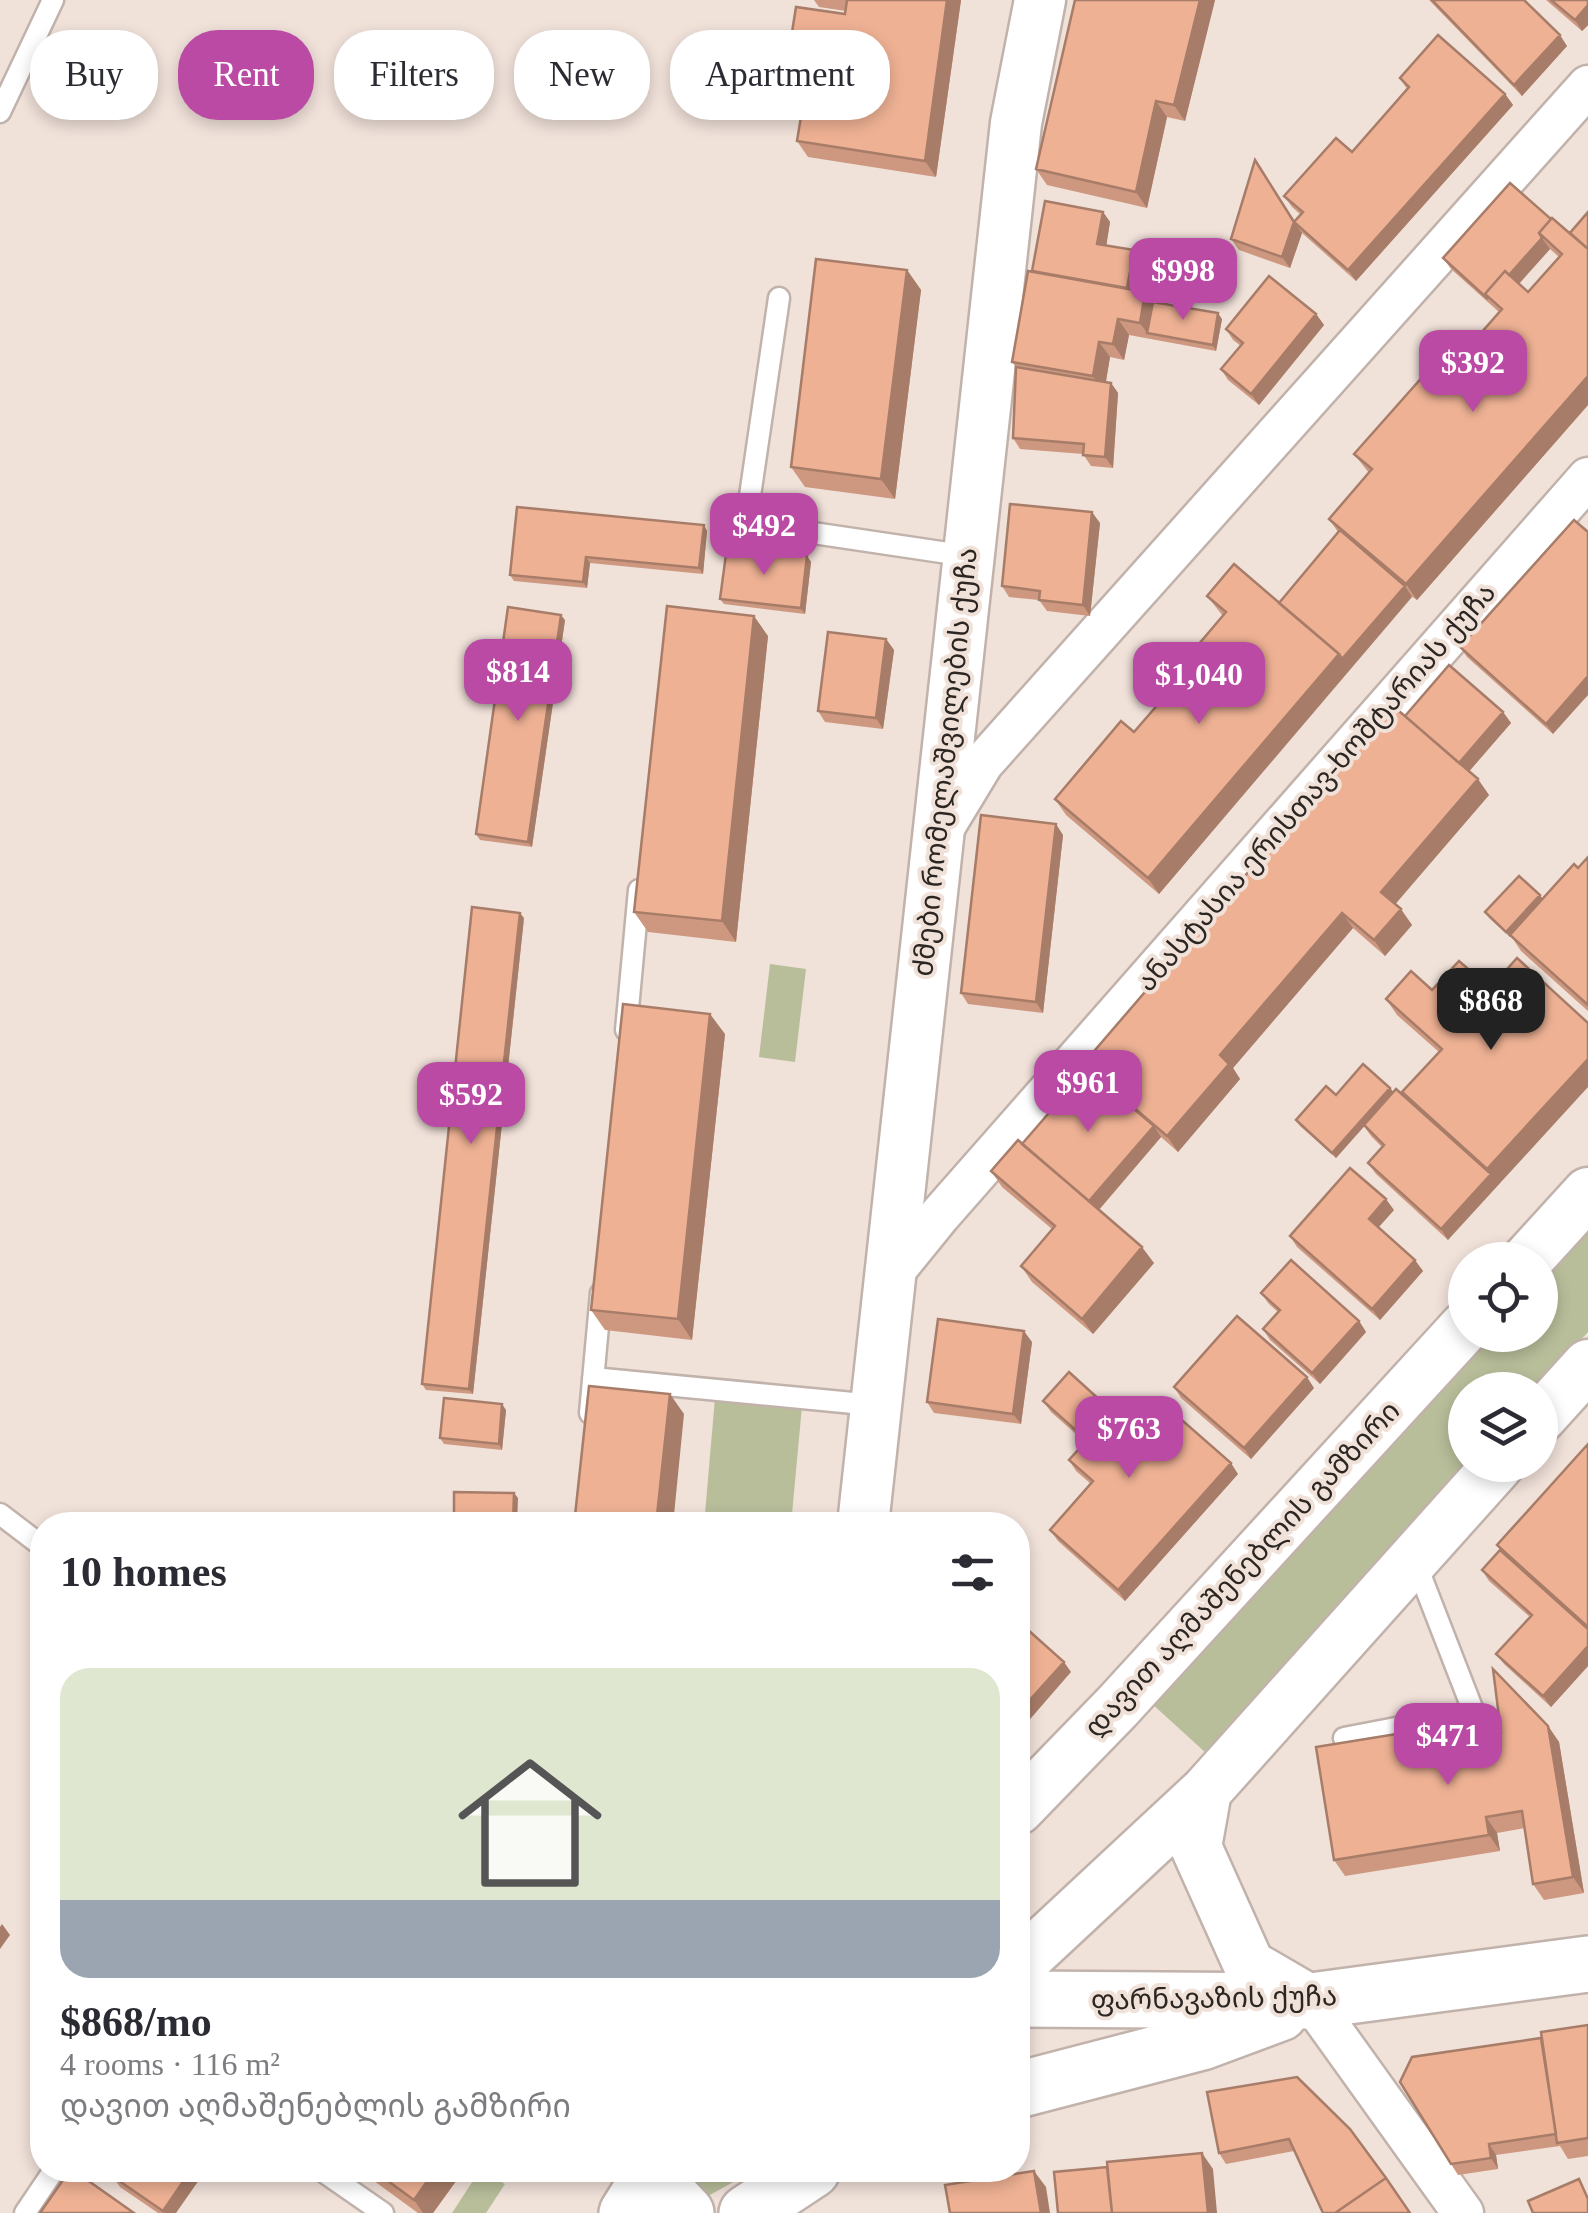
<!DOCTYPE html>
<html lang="en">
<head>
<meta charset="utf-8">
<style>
  body { margin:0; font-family:"Times New Roman","Noto Sans Georgian",serif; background:#f2f2f3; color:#2b2b33; height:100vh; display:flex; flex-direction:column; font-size:38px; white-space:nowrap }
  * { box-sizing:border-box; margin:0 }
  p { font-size:32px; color:#7c7c81 }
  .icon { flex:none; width:55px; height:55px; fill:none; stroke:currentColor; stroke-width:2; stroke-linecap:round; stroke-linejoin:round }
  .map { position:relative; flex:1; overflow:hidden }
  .panel { position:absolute; left:30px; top:1512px; width:1000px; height:670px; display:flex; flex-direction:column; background:#fff; border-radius:40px; box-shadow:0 5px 15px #0003 }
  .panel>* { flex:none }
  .guide { position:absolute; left:30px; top:30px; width:1000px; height:90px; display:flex; gap:20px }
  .controls { position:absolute; left:1448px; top:1242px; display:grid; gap:20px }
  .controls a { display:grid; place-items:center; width:110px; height:110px; border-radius:50%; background:#fff; box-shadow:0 5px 15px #0003; font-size:50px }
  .price { position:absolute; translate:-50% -85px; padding:0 22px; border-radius:20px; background:#bb4aa5; color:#fff; font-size:32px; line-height:65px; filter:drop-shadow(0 2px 5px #0008) }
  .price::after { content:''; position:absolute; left:50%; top:60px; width:30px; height:22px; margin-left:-15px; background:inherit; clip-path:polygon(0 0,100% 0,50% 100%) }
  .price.selected { background:#222; color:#fff }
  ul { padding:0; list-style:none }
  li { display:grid; align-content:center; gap:20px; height:530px; padding:0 30px }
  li+li { border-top:2px solid #e1e1e2 }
  li span { display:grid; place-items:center; height:310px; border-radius:30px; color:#555 }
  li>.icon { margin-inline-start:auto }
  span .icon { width:180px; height:180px; fill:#fffc; stroke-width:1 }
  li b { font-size:42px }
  h2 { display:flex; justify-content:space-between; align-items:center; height:120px; padding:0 30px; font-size:42px }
  .pill { padding:0 35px; border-radius:40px; background:#fff; box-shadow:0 5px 15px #0003; font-size:35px; line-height:90px }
  .pill.selected { background:#bb4aa5; color:#fff }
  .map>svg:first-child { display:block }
</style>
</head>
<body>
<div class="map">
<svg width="1588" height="2213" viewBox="0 0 1588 2213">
  <rect width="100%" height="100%" fill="#f0e1d9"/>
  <path fill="#b8be9a" d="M770,964L806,969L795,1062L759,1057Z
    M1588,1219V1332L1535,1390H1465L1467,1465L1206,1753L1150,1702L1483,1335H1540V1272Z
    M715,1398L802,1406L791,1525H704Z
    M480,2170L505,2184L486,2213H452Z
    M699,2170H755L699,2201L689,2186Z"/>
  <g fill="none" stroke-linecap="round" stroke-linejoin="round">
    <defs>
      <path id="service" d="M0,112L53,0
        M779,298L746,523L968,556
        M626,1030L639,890
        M593,1378L874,1405
        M590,1413L601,1293
        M0,1514L42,1546
        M1344,1738L1474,1713L1415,1561
        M321,2170L383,2213
        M25,2213L54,2170"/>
      <path id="minor" d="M940,834L983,763L1588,86
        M888,1279L940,1215L1588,478
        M1311,2001L1463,2213"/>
      <path id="tertiary" d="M1527,1260L1588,1193
        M1540,1418L1588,1365
        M863,1525L1016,123L1040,0
        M1206,1791L1196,1847L1249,1965L1311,2001
        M1018,1809L1117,1707L1465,1327
        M1018,1966L1206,1791L1498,1465"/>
      <path id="secondary" d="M1018,1999L1311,2001L1588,1964
        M1018,2090L1202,2042L1280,2013
        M666,2170L669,2195L686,2213
        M627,2213L654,2170
        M747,2213L812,2170"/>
    </defs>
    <use href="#service" stroke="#c1b2ab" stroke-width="25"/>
    <use href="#minor" stroke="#c1b2ab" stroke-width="45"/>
    <use href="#tertiary" stroke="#c1b2ab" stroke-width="55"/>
    <use href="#secondary" stroke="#c1b2ab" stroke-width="60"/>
    <use href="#service" stroke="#fff" stroke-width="20"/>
    <use href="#minor" stroke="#fff" stroke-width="40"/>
    <use href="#tertiary" stroke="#fff" stroke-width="50"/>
    <use href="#secondary" stroke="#fff" stroke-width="55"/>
  </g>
  <path fill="#cd987f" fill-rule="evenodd" d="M814,0H961L936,177L808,157L797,141L806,87L797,86L786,70L845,14L846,11L819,7Z
    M1075,0H1215L1185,121L1167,117L1147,208L1047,185L1036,169Z
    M1429,0H1524L1567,46L1522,96Z
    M1546,0H1588V25L1582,31Z
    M1400,78L1505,94L1513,105L1356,281L1302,233L1290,268L1239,250L1231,239L1294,222L1301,215L1292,207L1284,196L1352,152L1407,89Z
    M1103,212L1110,222L1106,245L1142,261L1137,290L1153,302L1222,319L1216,351L1129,335L1124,360L1110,357L1106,382L1111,383L1118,393L1113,468L1091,466L1083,454L1020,449L1013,438L1016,367L1012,362L1032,271Z
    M1588,212V405L1417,600L1411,596L1159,894L1066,815L1055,799L1134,732L1198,658L1193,651L1223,616L1207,596L1279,603L1338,532L1329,519L1369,473L1354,454L1444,375L1499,312L1451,269L1443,258L1551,219L1570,233ZM1550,249L1559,257L1528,292L1519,284Z
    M907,270L921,290L895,499L805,487L791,467Z
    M1316,314L1324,325L1259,405L1228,380L1221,369L1241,346L1233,340L1226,329Z
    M1100,523L1090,616L1047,611L1039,600L1009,597L1002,586Z
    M704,525L707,531L703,574L590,563L587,588L514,581L510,575Z
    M1588,532L1553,734L1467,657L1460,647Z
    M807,556L811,562L805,614L724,604L720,599Z
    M565,620L532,847L480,840L476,834Z
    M768,636L736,942L648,932L634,912Z
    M886,639L894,650L883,729L825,722L818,711Z
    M1503,712L1511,723L1469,771L1489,795L1395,904L1412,925L1385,956L1353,928L1233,1068L1240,1079L1178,1152L1161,1137L1099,1210L1154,1263L1093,1334L1032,1282L1021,1266L1052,1229L1002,1187L991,1171L1022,1144L1087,1069L1083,1064L1405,716Z
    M1063,835L1043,1013L968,1004L961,993Z
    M1588,857V1011L1521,951L1511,936L1510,937L1489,918L1485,912L1540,895L1542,899L1578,868Z
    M524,918L473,1394L426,1390L422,1384Z
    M1490,988L1588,1023L1448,1240L1376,1174L1368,1163L1382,1147L1371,1136L1364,1126L1336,1158L1300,1126L1296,1120L1336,1095L1390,1088L1393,1092L1407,1099L1402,1092L1439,1052L1397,1015L1386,999L1432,990Z
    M725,1034L692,1340L605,1330L591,1310Z
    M1394,1210L1378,1228L1423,1271L1380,1320L1297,1247L1290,1236Z
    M1261,1293L1359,1321L1366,1332L1320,1384L1270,1340L1263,1329L1278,1312L1269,1304Z
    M1032,1342L1021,1424L934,1413L927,1402Z
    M1174,1387L1314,1388L1251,1459L1181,1398Z
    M1043,1401L1131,1431L1238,1474L1125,1601L1058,1541L1050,1530L1091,1484L1076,1471L1069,1460L1085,1442L1051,1412Z
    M506,1410L502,1450L444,1444L440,1438Z
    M1588,1444V1666L1551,1707L1504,1664L1496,1654L1530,1617L1489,1581L1482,1570L1500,1550L1497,1545Z
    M1471,1722L1481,1736L1548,1726L1559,1742L1584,1893L1544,1900L1533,1884L1525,1828L1497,1833L1500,1851L1345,1876L1334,1860Z
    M1588,2025V2156L1568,2159L1560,2146L1496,2155L1498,2169L1458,2175L1451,2164L1541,2038Z
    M1297,2077L1294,2151L1226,2164L1219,2153Z
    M359,2170H464L433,2213H418Z
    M112,2176L176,2213H158L120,2187Z"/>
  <path fill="#a77c68" d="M947,0H961L936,177L925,161Z
    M1200,0H1215L1185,121L1174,105Z
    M1588,5V25L1582,31L1575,20Z
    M1560,35L1567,46L1522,96L1514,85Z
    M1505,94L1513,105L1356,281L1348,270Z
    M1156,101L1167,117L1147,208L1136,192Z
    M1103,212L1110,222L1105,254L1097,244Z
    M1294,222L1302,233L1290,268L1282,257Z
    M1542,238L1550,249L1499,306L1489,298Z
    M1134,250L1142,261L1134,303L1127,292Z
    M907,270L921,290L895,499L881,479Z
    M1145,292L1157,307L1147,333L1140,323Z
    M1218,313L1222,319L1216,351L1213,345Z
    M1316,314L1324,325L1259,405L1251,394Z
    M1118,319L1129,335L1124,360L1113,344Z
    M1099,342L1110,357L1104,392L1093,376Z
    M1588,376V405L1417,600L1406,584Z
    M1111,383L1118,393L1113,468L1105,457Z
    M1092,512L1100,523L1090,616L1083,605Z
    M704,525L707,531L703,574L699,568Z
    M807,556L811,562L805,614L801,608Z
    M586,557L590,563L587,588L583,582Z
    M1405,586L1412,597L1159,894L1148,878L1339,654Z
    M561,615L565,620L532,847L528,842Z
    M754,616L768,636L736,942L722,921Z
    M886,639L894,650L883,729L876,718Z
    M1588,676V695L1553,734L1546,724Z
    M1503,712L1511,723L1466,775L1458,764Z
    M1478,779L1489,795L1392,908L1381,892Z
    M1056,824L1063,835L1043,1013L1036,1002Z
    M1540,895L1544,901L1510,937L1506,932Z
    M1401,909L1412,925L1385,956L1374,940Z
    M520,913L524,918L473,1394L469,1389Z
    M1342,913L1353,928L1233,1068L1240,1079L1178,1152L1167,1136L1220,1055Z
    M710,1014L725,1034L692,1340L678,1319Z
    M1588,1059V1087L1448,1240L1441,1229L1491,1174L1487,1169Z
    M1390,1088L1394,1093L1336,1158L1332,1153Z
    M1154,1126L1161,1137L1096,1213L1088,1203Z
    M1386,1199L1394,1210L1376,1230L1369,1219Z
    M1142,1247L1154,1263L1093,1334L1082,1319Z
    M1415,1260L1423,1271L1380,1320L1372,1309Z
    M1359,1321L1366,1332L1320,1384L1312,1373Z
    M1024,1331L1032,1342L1021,1424L1013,1414Z
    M1307,1377L1314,1388L1251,1459L1244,1448Z
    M670,1394L684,1414L673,1525H656Z
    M502,1404L506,1410L502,1450L499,1444Z
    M1123,1421L1131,1431L1122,1442L1114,1431Z
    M1231,1463L1238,1474L1125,1601L1118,1590Z
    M514,1493L518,1498L517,1525H513Z
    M1588,1646V1666L1551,1707L1543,1696Z
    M1064,1662L1071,1672L1018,1733V1713Z
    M1471,1722L1482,1738L1474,1737Z
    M1548,1726L1559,1742L1584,1893L1573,1877Z
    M1486,1817L1497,1833L1500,1851L1489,1835Z
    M2,1924L10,1935L0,1949V1927Z
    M1489,2144L1496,2155L1498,2169L1491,2158Z
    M1202,2153L1213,2169L1217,2213H1208Z
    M191,2170H206L176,2213H164L163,2211Z
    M435,2170H464L433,2213H423L414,2200Z
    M1034,2171L1046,2187L1050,2213H1041Z"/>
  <path fill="#eeb194" stroke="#a77c68" stroke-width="2.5" d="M847,0H947L925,161L797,141L808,74L786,70L796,7L845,14Z
    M1075,0H1200L1174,105L1156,101L1136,192L1036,169Z
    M1432,0H1524L1560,35L1514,85Z
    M1551,0H1588V5L1575,20Z
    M1438,35L1505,94L1348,270L1294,222L1303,212L1284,196L1336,138L1352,152L1409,87L1400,78Z
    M1255,160L1294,222L1282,257L1231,239Z
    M1510,183L1551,219L1539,233L1542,238L1509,275L1505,271L1485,294L1488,299L1443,258Z
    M1045,201L1103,212L1097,244L1134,250L1127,288L1032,271Z
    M1588,212V249L1570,233Z
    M1552,218L1588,249V376L1406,584L1329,519L1372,469L1354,454L1433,365L1444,375L1502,309L1485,294L1505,271L1528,292L1562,254L1539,233Z
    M816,259L907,270L881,479L791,467Z
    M1028,271L1145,292L1140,323L1118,319L1113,344L1099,342L1093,376L1012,362Z
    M1269,276L1316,314L1251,394L1221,369L1243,343L1226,329Z
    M1153,302L1218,313L1213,345L1147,333Z
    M1016,367L1111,383L1105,457L1083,455L1084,444L1013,438Z
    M1010,504L1092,512L1083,605L1039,600L1040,591L1002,586Z
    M517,507L704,525L699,568L586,557L583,582L510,575Z
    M1574,520L1588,532V676L1546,724L1460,647Z
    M1340,530L1405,586L1342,659L1339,654L1279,603Z
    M727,547L807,556L801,608L720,599Z
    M1234,564L1339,654L1148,878L1055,799L1121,721L1134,732L1199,657L1193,651L1226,612L1207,596Z
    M667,606L754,616L722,921L634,912Z
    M508,607L561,615L528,842L476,834Z
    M828,632L886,639L876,718L818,711Z
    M1449,665L1503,712L1459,763L1405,716Z
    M1392,705L1478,779L1381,892L1401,909L1374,940L1342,913L1220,1055L1229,1064L1167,1136L1083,1064Z
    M981,815L1056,824L1036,1002L961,993Z
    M1588,857V1005L1510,935L1574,864L1578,868Z
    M1519,876L1540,895L1506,932L1485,912Z
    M472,907L520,913L469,1389L422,1384Z
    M1517,958L1588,1023V1059L1487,1169L1402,1092L1442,1049L1386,999L1411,971L1432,990L1459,961L1490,988Z
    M623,1004L710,1014L678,1319L591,1310Z
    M1363,1064L1390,1088L1332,1153L1296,1120L1326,1086L1336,1095Z
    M1087,1069L1154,1126L1089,1201L1022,1144Z
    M1396,1089L1491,1174L1441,1229L1368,1163L1384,1145L1364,1125Z
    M1018,1140L1142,1247L1082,1319L1021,1266L1055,1226L991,1171Z
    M1350,1168L1386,1199L1369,1219L1415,1260L1372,1309L1290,1236Z
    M1291,1260L1359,1321L1312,1373L1263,1329L1280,1310L1261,1293Z
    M1237,1316L1307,1377L1244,1448L1174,1387Z
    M938,1319L1024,1331L1013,1414L927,1402Z
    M1069,1372L1123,1421L1114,1431L1124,1439L1159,1400L1231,1463L1118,1590L1050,1530L1093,1481L1069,1460L1087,1440L1043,1401Z
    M589,1386L670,1394L656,1525H574Z
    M444,1398L502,1404L499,1444L440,1438Z
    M1588,1444V1627L1497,1545Z
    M454,1492L514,1493L513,1525H454Z
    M1500,1550L1588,1629V1646L1543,1696L1496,1654L1532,1615L1482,1570Z
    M1018,1621L1064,1662L1018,1713Z
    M1493,1669L1548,1726L1573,1877L1533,1884L1522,1811L1486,1817L1489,1835L1334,1860L1316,1747L1471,1722L1474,1737L1501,1733Z
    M1588,2025V2138L1557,2143L1541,2032Z
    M1541,2038L1556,2134L1489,2144L1491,2158L1451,2164L1400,2082L1412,2057Z
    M1297,2077L1350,2129L1386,2178L1335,2213H1323L1289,2139L1219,2153L1207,2092Z
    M1202,2153L1208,2213H1112L1107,2162Z
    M1107,2167L1112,2213H1058L1054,2172Z
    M70,2170H73L134,2213H40Z
    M116,2170H191L163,2211L112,2176Z
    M373,2170H435L414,2200Z
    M1034,2171L1041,2213H950L945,2185Z
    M1386,2178L1410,2213H1335Z
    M1579,2179L1588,2199V2213H1533L1528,2201Z"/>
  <g text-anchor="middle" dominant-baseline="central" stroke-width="8" stroke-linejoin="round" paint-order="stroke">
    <g font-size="28" fill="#2c2623" stroke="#f0e1d9">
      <text transform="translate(945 762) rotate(-84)">ძმები რომელაშვილების ქუჩა</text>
      <text transform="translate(1316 787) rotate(-49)">ანასტასია ერისთავ-ხოშტარიას ქუჩა</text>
      <text transform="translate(1242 1569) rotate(-47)">დავით აღმაშენებლის გამზირი</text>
      <text transform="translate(1214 1998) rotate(-1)">ფარნავაზის ქუჩა</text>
    </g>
  </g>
</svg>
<div class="controls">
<a><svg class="icon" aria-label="locate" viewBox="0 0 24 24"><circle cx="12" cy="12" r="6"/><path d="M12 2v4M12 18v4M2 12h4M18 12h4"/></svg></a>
<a><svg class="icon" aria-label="layers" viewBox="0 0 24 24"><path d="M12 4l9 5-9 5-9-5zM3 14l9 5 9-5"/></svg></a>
</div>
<b class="price" style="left:1183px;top:323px">$998</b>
<b class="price" style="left:1473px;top:415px">$392</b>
<b class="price" style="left:764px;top:578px">$492</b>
<b class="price" style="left:518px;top:724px">$814</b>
<b class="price" style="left:1199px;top:727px">$1,040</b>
<b class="price selected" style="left:1491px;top:1053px">$868</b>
<b class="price" style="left:1088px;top:1135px">$961</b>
<b class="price" style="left:471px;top:1147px">$592</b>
<b class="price" style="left:1129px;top:1481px">$763</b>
<b class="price" style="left:1448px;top:1788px">$471</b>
<div class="guide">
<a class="pill">Buy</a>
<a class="pill selected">Rent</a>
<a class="pill">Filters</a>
<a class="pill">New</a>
<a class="pill">Apartment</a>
</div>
<section class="panel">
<h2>10 homes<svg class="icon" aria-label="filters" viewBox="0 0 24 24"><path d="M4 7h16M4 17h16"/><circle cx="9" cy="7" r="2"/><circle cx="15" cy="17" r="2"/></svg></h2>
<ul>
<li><span style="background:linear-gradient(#dfe7d0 75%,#9aa5b1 0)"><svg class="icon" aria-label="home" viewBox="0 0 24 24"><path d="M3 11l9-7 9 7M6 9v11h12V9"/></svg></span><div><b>$868/mo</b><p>4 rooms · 116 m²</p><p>დავით აღმაშენებლის გამზირი</p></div></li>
</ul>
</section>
</div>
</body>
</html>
